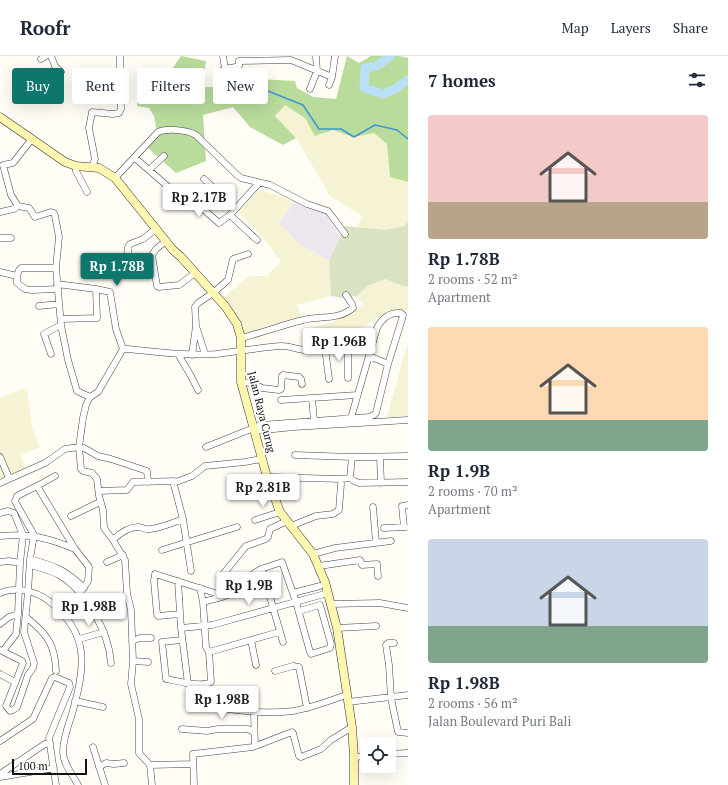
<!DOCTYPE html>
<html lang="en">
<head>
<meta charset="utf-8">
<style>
  body { margin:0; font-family:"PT Serif",serif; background:#f2f2f3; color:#1f2937; height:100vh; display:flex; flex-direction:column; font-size:15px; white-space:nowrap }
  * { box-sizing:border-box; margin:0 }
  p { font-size:13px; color:#747a83 }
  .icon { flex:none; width:22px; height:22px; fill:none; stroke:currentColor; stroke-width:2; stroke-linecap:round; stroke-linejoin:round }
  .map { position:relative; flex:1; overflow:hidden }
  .sheet { display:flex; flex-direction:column; background:#fff; width:320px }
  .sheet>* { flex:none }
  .top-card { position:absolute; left:12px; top:12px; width:336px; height:36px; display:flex; gap:8px }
  .buttons { position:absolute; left:360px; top:681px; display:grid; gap:8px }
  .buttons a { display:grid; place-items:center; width:36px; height:36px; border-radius:4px; background:#fff; box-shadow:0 4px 16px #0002; font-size:20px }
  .scale { position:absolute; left:12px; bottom:10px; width:75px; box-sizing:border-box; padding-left:4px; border:2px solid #111; border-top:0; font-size:11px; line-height:14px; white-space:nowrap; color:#111; -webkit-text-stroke:3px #fff; paint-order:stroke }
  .price { position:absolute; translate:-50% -34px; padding:0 9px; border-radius:4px; background:#fff; color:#222; font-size:13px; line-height:26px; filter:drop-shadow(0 1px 2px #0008) }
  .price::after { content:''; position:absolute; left:50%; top:24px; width:12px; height:9px; margin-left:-6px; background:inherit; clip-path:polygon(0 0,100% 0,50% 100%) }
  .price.current { background:#0f766e; color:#fff }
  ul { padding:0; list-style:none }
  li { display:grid; align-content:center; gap:8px; height:212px; padding:0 20px }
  li span { display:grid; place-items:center; height:124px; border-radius:4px; color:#555 }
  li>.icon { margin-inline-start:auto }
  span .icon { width:72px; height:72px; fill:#fffc; stroke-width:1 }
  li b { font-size:17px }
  h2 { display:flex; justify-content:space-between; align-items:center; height:48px; padding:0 20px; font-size:17px }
  .tag { padding:0 14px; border-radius:4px; background:#fff; box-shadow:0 4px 16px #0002; font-size:14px; line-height:36px }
  .tag.current { background:#0f766e; color:#fff }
  header { display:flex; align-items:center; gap:24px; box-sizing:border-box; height:56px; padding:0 20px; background:#fff; border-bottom:1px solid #e0e1e3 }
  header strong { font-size:19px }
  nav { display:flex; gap:22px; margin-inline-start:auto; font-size:14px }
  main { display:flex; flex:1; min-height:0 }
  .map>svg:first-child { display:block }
</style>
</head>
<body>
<header>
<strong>Roofr</strong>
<nav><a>Map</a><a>Layers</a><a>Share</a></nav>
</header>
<main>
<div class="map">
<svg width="408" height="729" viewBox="0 0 408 729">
  <rect width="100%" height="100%" fill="#fffdf5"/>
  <path fill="#eee6ef" d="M295,145L324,155L340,181L329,205L299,188L279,167Z"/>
  <path fill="#f6f3d4" d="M284,48L305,62L316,80L333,74L353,81L374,77L387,88L390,121L408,126V165L405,170L386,174L357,171L362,160L330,140L296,82L275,60Z
    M259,134L295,145L279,167L299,188L329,205L331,240L297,249L302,263L238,283L231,262L217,246L250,220H267L281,205L262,180L238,156Z
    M385,223L403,230H408V254H391L356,275L327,287L314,288V271L333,266L363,249L357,240L367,230Z
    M408,286V362L386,364Z
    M27,332L32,371L40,392L20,398L25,412L0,426V341Z"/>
  <path fill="#b9dc9c" d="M181,0L206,5L202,31H224L243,22L295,25L297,32L313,41L336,43L347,0L359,7L371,0H399L408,2V126L390,121L387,88L374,77L353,81L333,74L315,80L305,62L285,49L275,60L296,82L283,89L250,71L233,51L203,59L206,105L176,117L147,91L157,76L154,60L149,52L137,50L139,36L155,38Z"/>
  <path fill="#d9e3c4" d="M408,165V230H403L385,223L367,230L357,240L343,242L331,240L329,205L345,170L357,171L386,174L405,170Z"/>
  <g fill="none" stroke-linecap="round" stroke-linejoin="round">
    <path stroke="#3f96cf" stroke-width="1.5" d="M229,40L251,35H268L303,49L319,73H341L354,81L375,69L397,74L408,83"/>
    <path stroke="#b9e0f7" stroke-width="9" d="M390,0L377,10L365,12L364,32L383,38L395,33L408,24"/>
    <defs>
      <path id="minor" d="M51,0L55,10L61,16
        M223,0L225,13
        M41,3L46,0
        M221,16C225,10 233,13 239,10V5L291,4L332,21
        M329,29L332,21L335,0
        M310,33L317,15L316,0
        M83,38V35L113,33L120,32V0
        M31,84L13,107L3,109L11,139L18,150L29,152L35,161L51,156L54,157L55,160L59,181L56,212L61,269L68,304L77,335L90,341
        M135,102L173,135L187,139L219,167L230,159L259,127
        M76,110V115L87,136
        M92,111L95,103L89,72L92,56L113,58L119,57L121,53L120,32
        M149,114L164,100
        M115,122L158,76C168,72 187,74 196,79L237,119L241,122L270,129L307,148L328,155L345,178
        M204,123L236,152
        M0,156L14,153L18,150
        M230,159L257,184
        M0,182H11
        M166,185L156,193L152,199L157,230L159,231L179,229L195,217
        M128,197V191L130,188L143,183L156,173
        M0,216L17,220V227L25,233L32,234L58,233
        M17,220L19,214L21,212H56
        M57,228L96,233L110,236L116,273L123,293
        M39,250L59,248
        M61,263L97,262L96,233
        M196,270L205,298
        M241,282C262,277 282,269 303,264C321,259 337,265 353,252L352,248L346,239
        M325,292L329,323
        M51,298L44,278L61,269
        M178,298L191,320L198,334
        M192,299L196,270L195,251L198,247L213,237L228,224L233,203L248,198
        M369,300L388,308
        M241,326L252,327L262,332L279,334L281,333L282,320L283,319L299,321L301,323L302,328
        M312,342L314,365
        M281,344L357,339
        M254,375L294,371L408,364
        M206,391L261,369L369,361L374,359L376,357L388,308L402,263L403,259L401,257C389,256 382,262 377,272L351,362
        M84,392L98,400L111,403L147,415L148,426
        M295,399L352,401L408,400
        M0,401L9,422
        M380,401L381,427
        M267,421L341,423L350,422L354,425L359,427L408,426
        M350,422L352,401
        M173,425L183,463L191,515
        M0,427L45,407L65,393L79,391
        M37,430L55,420
        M99,435L127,434L133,426L179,425L192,420L205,410L245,406L262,403
        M373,451L376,486
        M0,457L8,455L14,457L23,479L20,507L18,558L16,578L3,595
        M71,460L100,446
        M255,464L280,456
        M291,470L316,460L333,458L339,454L341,428
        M404,471L402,450L408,449
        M384,472L406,471
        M0,480C29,477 49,482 75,493
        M113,484C119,478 129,471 138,471C142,471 145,474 150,473C161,472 172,467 183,463
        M162,494L237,471
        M313,498L335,492L391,485
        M30,503C55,510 66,514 84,532
        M0,506L9,505L20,507
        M107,506L123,499
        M30,509C40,512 50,514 59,519C86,535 109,576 111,607
        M319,510L360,504L362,509L377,508L378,520
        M261,513L282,506L296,546L310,596L311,598L330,592L331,588L320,549L299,555
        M220,522L246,490L266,483L268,481L270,473L287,465
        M178,525L181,572L188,628
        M200,532L203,546L206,591L209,596
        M0,537C15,530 36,535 49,545C91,578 85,611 72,658C68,670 63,683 63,696C63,708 73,719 78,729
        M293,537L320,530
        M203,546L222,541
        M330,548L380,547L408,552
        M180,558L158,560L157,558L154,525L155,518L218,538L222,541L240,535L253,518L261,513L263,517L283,586
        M26,561C47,578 55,588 56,615
        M0,568L9,561L18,558
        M181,572L212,569L328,537
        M337,572L376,570
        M79,583L104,576
        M182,584L162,586L166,623C177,625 201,632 211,626L209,596L279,576
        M251,584L256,609
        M132,585L140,582H151
        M394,587H388L386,589L389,609L391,642L398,676L408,677
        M0,594L22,605L23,607L6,650L10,655L13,654L17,651L28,619L33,612L34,607L24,576L28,536L30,503L34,479L17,449L15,445L17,440L37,430L75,493L89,511L88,525L80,537
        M133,605L148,606
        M275,615L293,610L299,611L307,652
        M0,618L15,626
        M75,645L103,651
        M348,646L408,639
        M228,653C250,656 271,658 293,655C311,652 329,645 346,639
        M254,657L255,690
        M182,673L207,675L218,673H248L254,676
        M0,685L33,663L52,622L55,621L69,627L70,631L49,682L56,729
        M93,691L105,729
        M389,698L408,697
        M354,701L367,700
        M193,708L150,709L139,697V663L131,628L133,605L131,554L127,537L125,504L113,484L104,472L103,454L99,440L97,423L92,417L83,415L81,413L79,391L83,362L86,349L90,341L98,336L123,293H128C157,296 186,300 216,298C238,296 260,291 282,290C291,290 298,294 306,294C318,294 330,290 342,289L348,290V322
        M150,709L152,729
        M99,711L106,707L114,708L124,707
        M0,718L45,688L50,687
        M0,721L54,712
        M194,729L193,698L253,691L292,676L293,677L299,700L301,701L321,693L331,684L352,671"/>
      <path id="secondary" d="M0,61L65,106L76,110L99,112L115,122L173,194L181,201L225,250L237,268L241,282V326L267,421L280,456L313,498L325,526L337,572L352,671L354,701V729"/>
    </defs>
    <use href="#minor" stroke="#444" stroke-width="7"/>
    <use href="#secondary" stroke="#333" stroke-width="9"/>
    <use href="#minor" stroke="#fff" stroke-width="6"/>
    <use href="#secondary" stroke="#fff6b0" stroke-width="8"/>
  </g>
  <g text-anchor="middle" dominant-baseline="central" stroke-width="4" stroke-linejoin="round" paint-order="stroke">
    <g font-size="11" fill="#111" stroke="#fff">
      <text transform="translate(262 356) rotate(76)">Jalan Raya Curug</text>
    </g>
  </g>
</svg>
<div class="buttons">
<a><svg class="icon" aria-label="locate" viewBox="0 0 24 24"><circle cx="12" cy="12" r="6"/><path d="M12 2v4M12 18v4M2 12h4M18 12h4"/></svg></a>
</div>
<div class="scale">100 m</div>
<b class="price" style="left:199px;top:162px">Rp 2.17B</b>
<b class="price current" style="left:117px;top:231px">Rp 1.78B</b>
<b class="price" style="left:339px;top:306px">Rp 1.96B</b>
<b class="price" style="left:263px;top:452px">Rp 2.81B</b>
<b class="price" style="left:249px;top:550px">Rp 1.9B</b>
<b class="price" style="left:89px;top:571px">Rp 1.98B</b>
<b class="price" style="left:222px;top:664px">Rp 1.98B</b>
<div class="top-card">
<a class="tag current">Buy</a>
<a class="tag">Rent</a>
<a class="tag">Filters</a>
<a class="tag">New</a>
</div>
</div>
<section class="sheet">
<h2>7 homes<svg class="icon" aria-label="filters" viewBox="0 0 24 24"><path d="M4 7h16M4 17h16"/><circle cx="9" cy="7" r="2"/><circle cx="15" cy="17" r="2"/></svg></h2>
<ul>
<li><span style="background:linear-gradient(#f6c9c9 70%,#b9a48a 0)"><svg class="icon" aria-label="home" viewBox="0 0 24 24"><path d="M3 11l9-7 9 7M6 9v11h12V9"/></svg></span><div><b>Rp 1.78B</b><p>2 rooms · 52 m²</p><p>Apartment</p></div></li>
<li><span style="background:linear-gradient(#ffd9b3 75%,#7fa58c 0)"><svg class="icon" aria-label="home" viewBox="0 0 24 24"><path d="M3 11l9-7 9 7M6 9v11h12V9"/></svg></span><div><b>Rp 1.9B</b><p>2 rooms · 70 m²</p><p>Apartment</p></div></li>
<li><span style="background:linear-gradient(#c9d6e8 70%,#7fa58c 0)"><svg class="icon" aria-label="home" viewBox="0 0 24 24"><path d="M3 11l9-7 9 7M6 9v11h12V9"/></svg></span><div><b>Rp 1.98B</b><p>2 rooms · 56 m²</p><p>Jalan Boulevard Puri Bali</p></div></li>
</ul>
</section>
</main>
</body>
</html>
